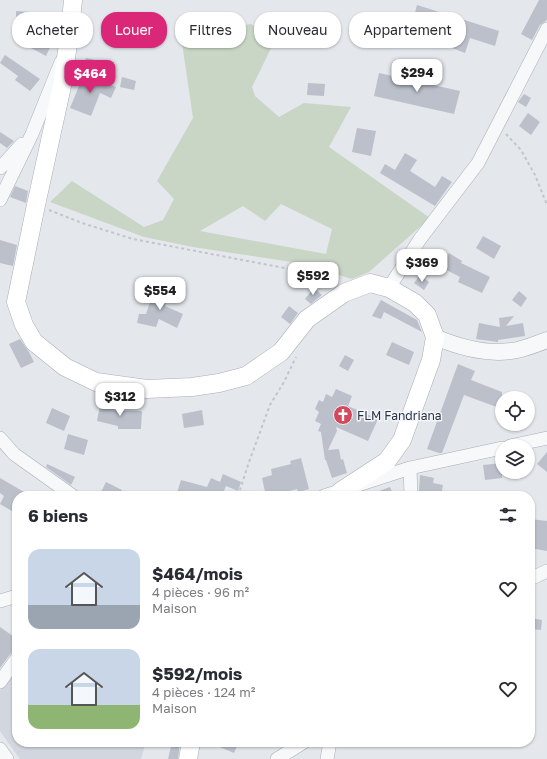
<!DOCTYPE html>
<html lang="fr">
<head>
<meta charset="utf-8">
<style>
  body { margin:0; font-family:"Golos Text",sans-serif; background:#f2f2f3; color:#2b2b33; height:100vh; display:flex; flex-direction:column; font-size:15px; white-space:nowrap }
  * { box-sizing:border-box; margin:0 }
  p { font-size:13px; color:#7c7c81 }
  .icon { flex:none; width:22px; height:22px; fill:none; stroke:currentColor; stroke-width:2; stroke-linecap:round; stroke-linejoin:round }
  .map { position:relative; flex:1; overflow:hidden }
  .sheet { position:absolute; left:12px; top:491px; width:523px; height:256px; display:flex; flex-direction:column; background:#fff; border-radius:16px; box-shadow:0 1px 3px #0004 }
  .sheet>* { flex:none }
  .guide { position:absolute; left:12px; top:12px; width:523px; height:36px; display:flex; gap:8px }
  .fabs { position:absolute; left:495px; top:391px; display:grid; gap:8px }
  .fabs a { display:grid; place-items:center; width:40px; height:40px; border-radius:50%; background:#fff; box-shadow:0 1px 3px #0004; font-size:20px }
  .price { position:absolute; translate:-50% -34px; padding:0 9px; border-radius:8px; background:#fff; color:#222; font-size:13px; line-height:26px; filter:drop-shadow(0 1px 2px #0008) }
  .price::after { content:''; position:absolute; left:50%; top:24px; width:12px; height:9px; margin-left:-6px; background:inherit; clip-path:polygon(0 0,100% 0,50% 100%) }
  .price.active { background:#db2777; color:#fff }
  ul { padding:0; list-style:none }
  li { display:flex; align-items:center; gap:12px; height:100px; padding:0 16px }
  li span { display:grid; place-items:center; flex:none; width:112px; height:80px; border-radius:12px; color:#555 }
  li>.icon { margin-inline-start:auto }
  span .icon { width:48px; height:48px; fill:#fffc; stroke-width:1 }
  li b { font-size:17px }
  h2 { display:flex; justify-content:space-between; align-items:center; height:48px; padding:0 16px; font-size:17px }
  .chip { padding:0 14px; border-radius:16px; background:#fff; box-shadow:0 1px 3px #0004; font-size:14px; line-height:36px }
  .chip.active { background:#db2777; color:#fff }
  .map>svg:first-child { display:block }
</style>
</head>
<body>
<div class="map">
<svg width="547" height="759" viewBox="0 0 547 759">
  <rect width="100%" height="100%" fill="#e4e7ec"/>
  <path fill="#d2d6de" d="M17,666V742H146L141,759H20L0,731V690Z"/>
  <path fill="#c9d6c5" fill-rule="evenodd" d="M251,24L275,40L252,87L255,96L279,117L304,103L351,107L329,147L430,218L369,272L352,279L298,263L193,247L144,237L50,202L72,181L144,227L163,220L174,199L157,181L193,118L181,36ZM281,204L332,229L326,254L200,231L243,206L265,221Z"/>
  <path fill="#bbc0ca" d="M539,0H547V20L540,25L532,40L521,34Z
    M417,5L499,31L495,46L470,38L465,53L452,48L457,34L413,20Z
    M16,11L31,12V24H16Z
    M38,36L52,43L46,56L31,48Z
    M5,55L40,79L30,91L15,80L18,76L0,63Z
    M86,58L95,60L91,72L83,69Z
    M379,73L460,91L454,114L374,96Z
    M84,74L116,87L111,98L100,93L91,116L70,108Z
    M122,77L136,81L134,90L120,87Z
    M308,83L325,84L324,96L307,95Z
    M524,94L531,98L526,107L518,102Z
    M528,113L540,122L531,135L519,126Z
    M357,128L376,131L371,156L352,152Z
    M0,132L14,141L7,148L0,143Z
    M405,153L417,160L410,171L435,187L442,176L452,182L435,206L380,173L385,164L395,170Z
    M15,186L28,191L26,203L10,197Z
    M483,236L501,246L494,259L476,248Z
    M0,240L17,245L13,266L0,263Z
    M449,253L462,261L461,263L490,277L482,293L458,282L460,277L441,267Z
    M420,275L429,282L424,290L414,283Z
    M155,287L169,292L165,306L183,314L177,328L159,319L156,327L137,323L139,314H146Z
    M314,288L322,295L311,304L305,299Z
    M519,291L527,298L521,307L512,300Z
    M381,300L417,320L422,332L384,312L381,319L372,316Z
    M289,306L298,313L290,324L281,317Z
    M514,316L506,326L523,323L525,336L498,340V342L476,339L479,323L500,327L499,318Z
    M20,339L29,352L34,362L21,368L9,344Z
    M392,342L414,352L409,365L386,355Z
    M345,355L354,360L348,371L339,366Z
    M458,364L475,371L471,380L502,392V409L464,395L442,453H439L427,449Z
    M336,389L352,396L348,406L378,419L368,441L336,427L337,431L328,450L339,449L341,460L343,459L347,473L332,478L326,460H325L321,432L318,431L321,424L315,421L319,412L315,409L319,400L323,402L326,394L332,397Z
    M101,401L115,404L114,410L142,411L141,429H118V426L97,421Z
    M52,408L70,416L64,431L46,423Z
    M202,410L204,425L184,428L182,414Z
    M68,434L88,440L84,455L64,449Z
    M547,452V472L537,464Z
    M301,458L309,489L298,492L297,489L274,495L275,496H266L262,478L272,475L271,469L291,464L290,461Z
    M502,463V478L485,480L483,465Z
    M47,464L75,477L71,485L46,467Z
    M223,474L241,482L238,491L226,486L222,496H176L181,480L207,487L211,478L220,482Z
    M420,475L434,478L433,483L443,485L441,495L419,491Z
    M0,478L31,496H17V514L0,504L4,496L0,493Z
    M106,482L122,490L119,496H99Z
    M390,487L394,496H368V495Z
    M530,519L547,521V551L530,548Z
    M530,618L542,620L541,630L530,629Z
    M0,627L17,639V650L11,653L0,668Z
    M172,742H180L178,759H168Z
    M208,742H239L234,753Z"/>
  <g fill="none" stroke-linecap="round" stroke-linejoin="round">
    <defs>
      <path id="minor" d="M0,168L22,144
        M0,200L32,134L61,62
        M389,288L420,239L478,163L547,29
        M0,438L14,454L73,496
        M510,446L547,438
        M410,468L411,496
        M324,496L410,468L502,448
        M530,579L547,571
        M0,601L17,596
        M0,682L17,658
        M0,749L7,759
        M277,759L304,742
        M327,759L330,742"/>
      <path id="tertiary" d="M435,337C461,348 489,356 517,350C527,348 537,344 547,340"/>
      <path id="secondary" d="M73,0L70,30L62,86L36,205L16,302L24,325L34,342L65,367L96,382L147,389L192,387L219,383L246,376L281,352L307,319L344,293L370,283L389,288L415,303L427,315L435,337L431,360L402,440L387,461L341,491L338,496
        M188,759L191,742"/>
    </defs>
    <use href="#minor" stroke="#a9aeb7" stroke-width="14"/>
    <use href="#tertiary" stroke="#a9aeb7" stroke-width="17"/>
    <use href="#secondary" stroke="#a9aeb7" stroke-width="19"/>
    <path stroke="#c2c5cb" stroke-width="2" stroke-dasharray="3 3" stroke-linecap="butt" d="M506,134L521,150L535,175L547,205
      M49,210L82,223L133,239L300,271L326,279L333,285
      M238,496L249,462L270,405L284,382L296,357"/>
    <use href="#minor" stroke="#f7f8fa" stroke-width="13"/>
    <use href="#tertiary" stroke="#f7f8fa" stroke-width="16"/>
    <use href="#secondary" stroke="#fff" stroke-width="18"/>
  </g>
  <defs>
    <symbol id="church-disc" viewBox="-11 -11 22 22"><circle r="9.5" fill="#d1495b" stroke="#f4f6f9"/><path d="M-1.2-6h2.4v3.5h3.3v2.4h-3.3V6h-2.4V-.1h-3.3v-2.4h3.3Z" fill="#fff"/></symbol>
  </defs>
  <g fill-rule="evenodd">
    <use href="#church-disc" x="332" y="404" width="22" height="22"/>
  </g>
  <g text-anchor="middle" dominant-baseline="central" stroke-width="3" stroke-linejoin="round" paint-order="stroke">
    <g font-size="12" fill="#2b3445" stroke="#f4f6f9" text-anchor="start">
      <text x="357" y="415">FLM Fandriana</text>
    </g>
  </g>
</svg>
<div class="fabs">
<a><svg class="icon" aria-label="locate" viewBox="0 0 24 24"><circle cx="12" cy="12" r="6"/><path d="M12 2v4M12 18v4M2 12h4M18 12h4"/></svg></a>
<a><svg class="icon" aria-label="layers" viewBox="0 0 24 24"><path d="M12 4l9 5-9 5-9-5zM3 14l9 5 9-5"/></svg></a>
</div>
<b class="price" style="left:417px;top:93px">$294</b>
<b class="price active" style="left:90px;top:94px">$464</b>
<b class="price" style="left:422px;top:283px">$369</b>
<b class="price" style="left:313px;top:296px">$592</b>
<b class="price" style="left:160px;top:311px">$554</b>
<b class="price" style="left:120px;top:417px">$312</b>
<div class="guide">
<a class="chip">Acheter</a>
<a class="chip active">Louer</a>
<a class="chip">Filtres</a>
<a class="chip">Nouveau</a>
<a class="chip">Appartement</a>
</div>
<section class="sheet">
<h2>6 biens<svg class="icon" aria-label="filters" viewBox="0 0 24 24"><path d="M4 7h16M4 17h16"/><circle cx="9" cy="7" r="2"/><circle cx="15" cy="17" r="2"/></svg></h2>
<ul>
<li><span style="background:linear-gradient(#c9d6e8 70%,#9aa5b1 0)"><svg class="icon" aria-label="home" viewBox="0 0 24 24"><path d="M3 11l9-7 9 7M6 9v11h12V9"/></svg></span><div><b>$464/mois</b><p>4 pièces · 96 m²</p><p>Maison</p></div><svg class="icon" aria-label="heart" viewBox="0 0 24 24"><path d="M12 20l-8-8c-3-5 5-10 8-4 3-6 11-1 8 4z"/></svg></li>
<li><span style="background:linear-gradient(#c9d6e8 70%,#8fb573 0)"><svg class="icon" aria-label="home" viewBox="0 0 24 24"><path d="M3 11l9-7 9 7M6 9v11h12V9"/></svg></span><div><b>$592/mois</b><p>4 pièces · 124 m²</p><p>Maison</p></div><svg class="icon" aria-label="heart" viewBox="0 0 24 24"><path d="M12 20l-8-8c-3-5 5-10 8-4 3-6 11-1 8 4z"/></svg></li>
</ul>
</section>
</div>
</body>
</html>
